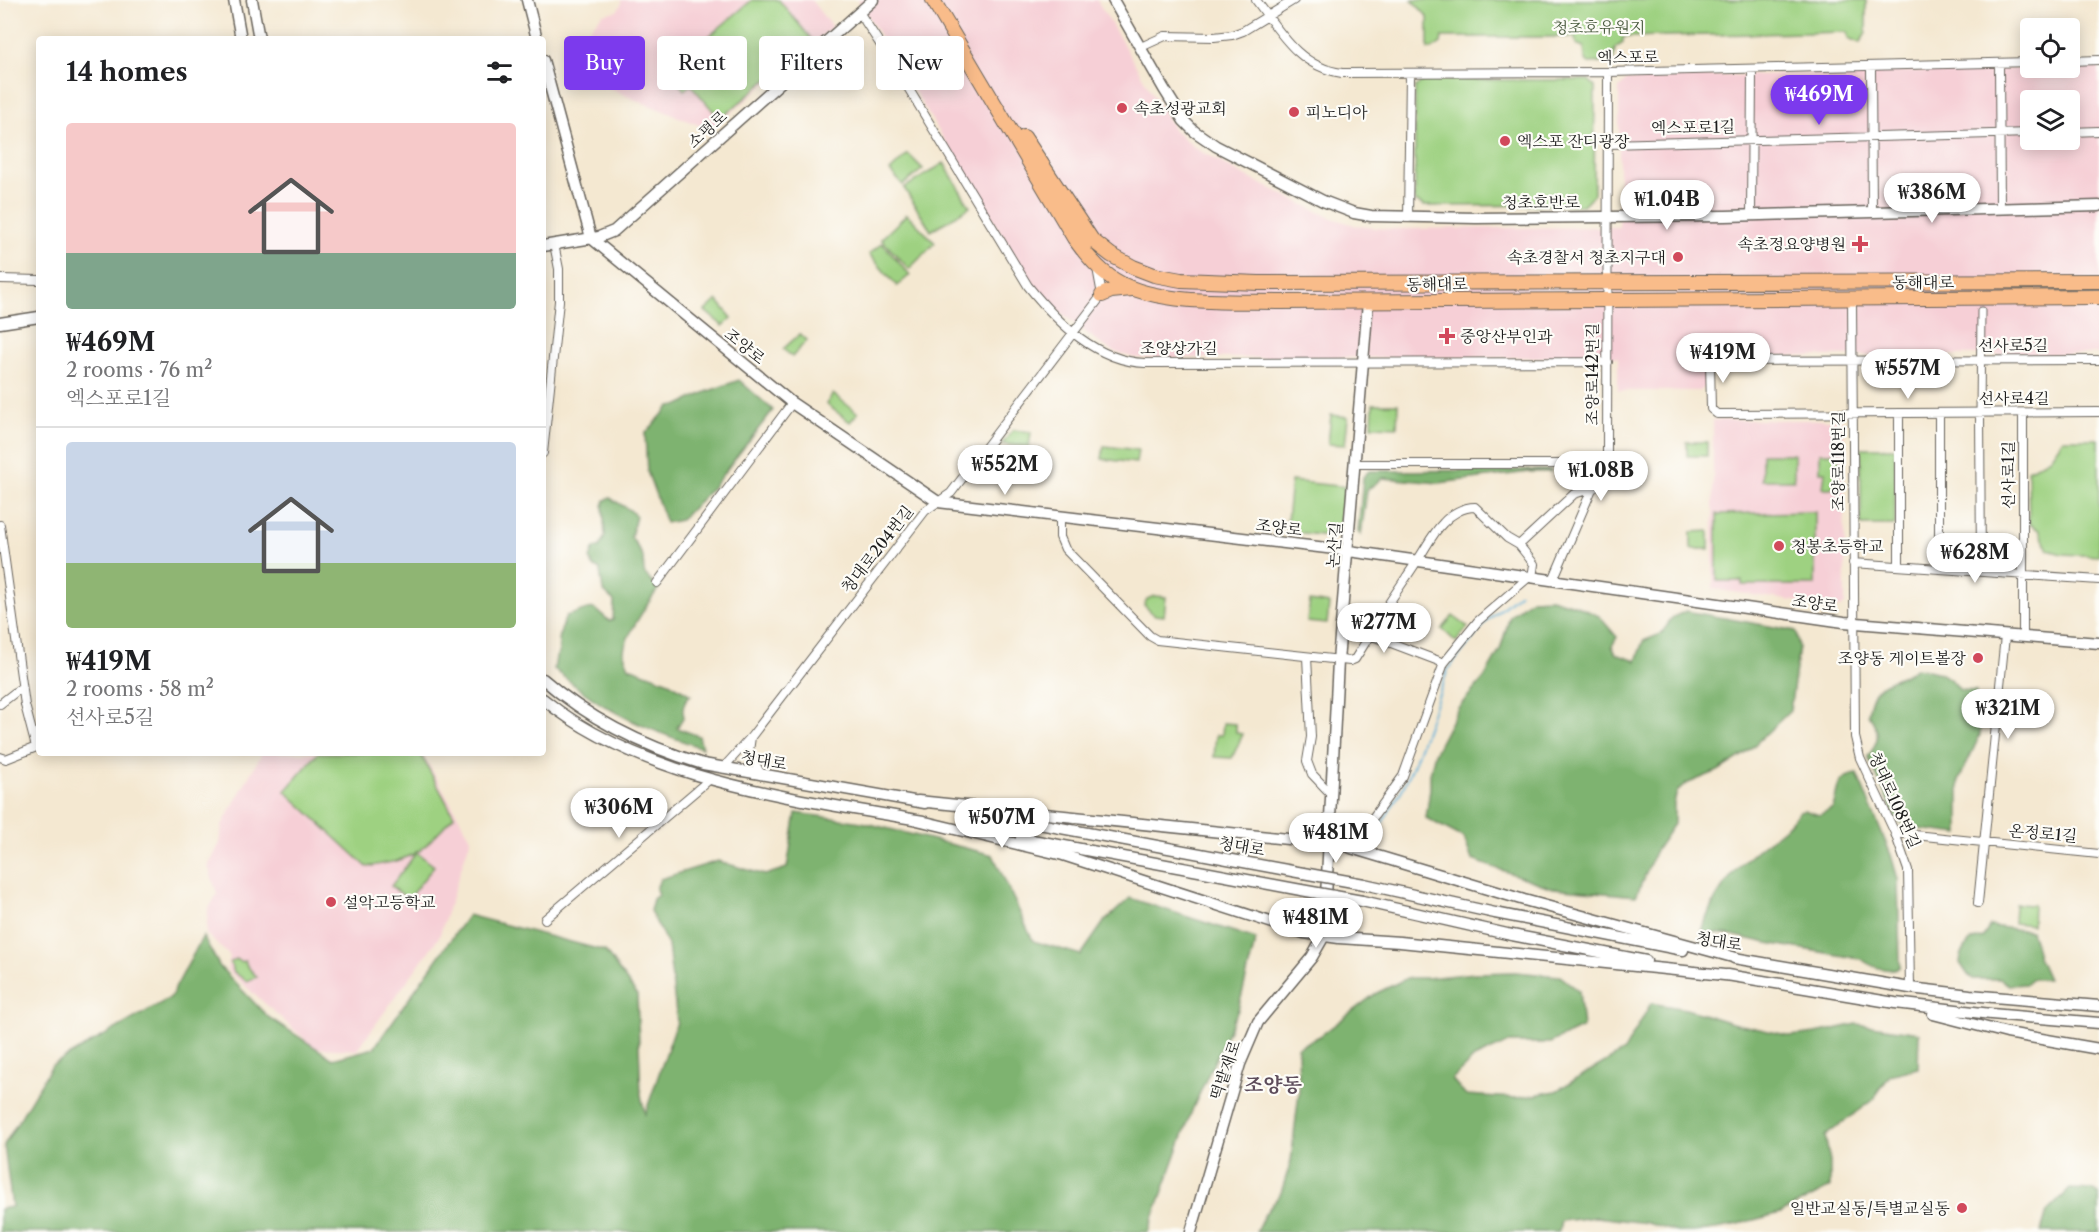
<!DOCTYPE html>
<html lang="en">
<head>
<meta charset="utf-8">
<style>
  body { margin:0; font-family:"Libre Caslon Text","Noto Serif KR",serif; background:#f6f6f6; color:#202124; height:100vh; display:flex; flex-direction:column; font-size:22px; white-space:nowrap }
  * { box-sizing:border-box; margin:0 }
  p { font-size:20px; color:#757577 }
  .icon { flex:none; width:33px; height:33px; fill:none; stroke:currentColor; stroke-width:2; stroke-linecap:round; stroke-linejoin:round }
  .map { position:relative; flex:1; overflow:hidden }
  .details { position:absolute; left:36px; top:36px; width:510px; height:720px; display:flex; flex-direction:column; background:#fff; border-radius:6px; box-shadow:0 3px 15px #0003 }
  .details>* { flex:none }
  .hud { position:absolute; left:564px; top:36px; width:570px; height:54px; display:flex; gap:12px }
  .fabs { position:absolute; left:2020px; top:18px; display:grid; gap:12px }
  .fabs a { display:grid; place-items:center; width:60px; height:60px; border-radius:6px; background:#fff; box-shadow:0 3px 15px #0003; font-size:30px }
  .price { position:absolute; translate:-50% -51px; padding:0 14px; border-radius:21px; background:#fff; color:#222; font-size:20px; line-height:39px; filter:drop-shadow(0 2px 3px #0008) }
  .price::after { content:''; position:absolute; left:50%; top:36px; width:18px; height:14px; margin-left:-9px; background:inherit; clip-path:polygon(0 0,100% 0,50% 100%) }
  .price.on { background:#7c3aed; color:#fff }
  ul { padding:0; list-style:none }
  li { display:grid; align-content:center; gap:12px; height:318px; padding:0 30px }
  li+li { border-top:2px solid #e0e0e0 }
  li span { display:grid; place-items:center; height:186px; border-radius:6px; color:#555 }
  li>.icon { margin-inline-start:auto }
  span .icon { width:108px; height:108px; fill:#fffc; stroke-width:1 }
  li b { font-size:26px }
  h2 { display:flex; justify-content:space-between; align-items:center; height:72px; padding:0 30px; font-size:26px }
  .pill { padding:0 21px; border-radius:6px; background:#fff; box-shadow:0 3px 15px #0003; font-size:21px; line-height:54px }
  .pill.on { background:#7c3aed; color:#fff }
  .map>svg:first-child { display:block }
</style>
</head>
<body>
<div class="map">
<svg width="2099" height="1232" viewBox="0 0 2099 1232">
  <rect width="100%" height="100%" fill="#fdfcf7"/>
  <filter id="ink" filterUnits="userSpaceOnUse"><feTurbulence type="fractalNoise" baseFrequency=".0167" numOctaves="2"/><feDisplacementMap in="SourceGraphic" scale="12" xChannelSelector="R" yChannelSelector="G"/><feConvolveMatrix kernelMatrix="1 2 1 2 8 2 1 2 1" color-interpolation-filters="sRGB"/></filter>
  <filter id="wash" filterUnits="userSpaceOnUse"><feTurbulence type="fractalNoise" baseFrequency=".008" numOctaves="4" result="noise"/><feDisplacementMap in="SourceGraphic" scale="24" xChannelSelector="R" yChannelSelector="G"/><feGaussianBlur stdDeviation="1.35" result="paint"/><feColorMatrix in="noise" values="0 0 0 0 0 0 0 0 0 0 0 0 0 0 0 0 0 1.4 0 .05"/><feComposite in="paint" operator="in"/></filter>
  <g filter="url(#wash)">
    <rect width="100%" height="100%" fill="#f4e8d1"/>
    <path fill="#f6cfd6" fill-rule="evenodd" d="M621,0H811L832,27L711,130L631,98L581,73L575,45L603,14L617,11L621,5Z
      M858,0H1097L1174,130L1195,148L1243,175L1329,217L1357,226L1388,229L1619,227V88L1627,80L1710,76L2099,67V354L1706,357L1705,387L1700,391H1618V357L1134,358L1112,351L1102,345L1046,301L1036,289L1024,272L977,193ZM2031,100H2070V140H2031Z
      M1713,420H1840L1844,422L1845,604L1841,608L1713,589Z
      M262,753H422L471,838L439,937L357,1050L315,1048L227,970L230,956L206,934L208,910L217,894L208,866L220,843L222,825Z"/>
    <path fill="#9ed181" stroke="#5d764e" stroke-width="1.5" d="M752,0H779L813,41L720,119L691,85L684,90L668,71Z
      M1412,0H1866V33L1860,43L1848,38L1847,32L1623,37V43L1615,48L1614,58L1611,62L1588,63L1585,58L1584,47L1576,44L1575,37H1442L1441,43L1432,49H1428V17Z
      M1424,80H1589L1595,87L1594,194L1583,205L1424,206L1415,201V87Z
      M908,154L923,169L903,185L890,171Z
      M944,163L970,207L931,231L904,188Z
      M907,214L935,243L909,269L881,239Z
      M882,243L910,275L897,286L869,254Z
      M717,300L732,318L723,326L705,311Z
      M800,334L807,340L792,357L783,349Z
      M833,394L858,413L850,422L826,404Z
      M1373,404H1398L1397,427L1372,426Z
      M1331,415L1348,417L1345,445L1328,444Z
      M1013,430L1031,432L1029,447L1002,444Z
      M2063,439H2099V556L2062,554L2048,550L2039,530L2029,524L2028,470L2050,458Z
      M1687,442H1707V456H1687Z
      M1104,446L1138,450L1136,463L1102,459Z
      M1861,448H1895V525H1861Z
      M1820,453H1839V481L1831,488H1823L1825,472H1820Z
      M1762,454H1794V480H1762Z
      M1291,481L1346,487L1342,533L1337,537L1286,531Z
      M1815,512V585H1742V581H1717V514Z
      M1709,531V549H1691V532Z
      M1154,596L1166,597L1164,616L1154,615L1144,605L1147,599Z
      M1310,601L1329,604L1327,624L1307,622Z
      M1453,616L1468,627L1456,642L1442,629Z
      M1223,723L1236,724V733L1243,734L1232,758L1214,757L1216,735H1222Z
      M318,753H420L454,816L421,850L416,852L434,866L408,899L391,886L416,853L397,861L367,867L285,791Z
      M2015,904L2033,905L2032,925L2014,923Z
      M236,959L242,962L245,960L247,966L257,977L246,981L234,972L230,963Z"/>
    <path fill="#7eb36f" stroke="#4d6846" stroke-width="1.5" d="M739,380L773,410L713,487L681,520L666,523L647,471L645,434L670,406H677L706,392Z
      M1551,470L1550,472H1530L1439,483L1383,478L1367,490L1361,535L1358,532L1363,477L1369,471Z
      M610,498L630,510L636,516L631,537L643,556L644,573L658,589C649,602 623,638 624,653C624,657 628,663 629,667L669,682L691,695C685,699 681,709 684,716L677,728L699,736L702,748C667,736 634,724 603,705C586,695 570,682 554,669L556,657L559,653C557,640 561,628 566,616C591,610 588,600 609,621L613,620L614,601L603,591L600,570L593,566L590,558L594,548H599L605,536L603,506L605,500Z
      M1551,598L1577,606L1599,616L1617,637L1612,646L1616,654L1636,661L1643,641L1661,634L1673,617L1686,611L1796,631L1799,647L1790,711L1745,754L1718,771L1686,784L1677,792L1674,803V824L1655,852L1636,896L1553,888L1472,860L1464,838L1426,818L1430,789V774L1435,752L1458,708L1484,678L1500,650L1510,616L1531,599Z
      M1916,668C1937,671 1946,672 1960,690L1976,691L1975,700L1983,701L1980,735L1959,780V834L1911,828L1897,821L1868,757C1880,739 1881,732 1868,714C1875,675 1887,687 1916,668Z
      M1857,774L1891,855L1898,879L1900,967C1886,973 1872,967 1861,959L1767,943L1732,935L1702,932C1710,899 1733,870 1758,849C1773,837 1789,828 1799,811L1804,810L1819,815L1833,808C1838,790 1835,777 1857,774Z
      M796,813L862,822L993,855L1033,941L1081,955L1104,922L1130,898L1256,939L1238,1010L1193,1108L1148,1232H0V1209L12,1207L4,1145L52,1065L170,998L203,936L220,967L268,1017L333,1059L374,1048L468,915L605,951L637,995L641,1095L645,1114L677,1022L668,945L650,911L653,899L658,895L656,889L660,879L718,861L765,875L787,868Z
      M1990,926L2031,931L2039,959L2048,979H2033L2027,984L2009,985L2000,979H1973L1968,975L1960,963L1961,955L1970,941L1983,937Z
      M1515,972L1560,976L1579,991L1583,1027L1550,1043H1507L1474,1058L1452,1079L1465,1095L1517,1098L1556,1091L1624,1051L1651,1003L1686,1009L1732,1023L1791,1036L1816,1033L1857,1024L1919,1033L1918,1068L1890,1075L1872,1101L1825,1136L1830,1161V1187L1781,1213L1722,1228L1693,1232H1677L1647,1223L1596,1217L1561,1221L1559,1232H1256L1265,1214L1281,1193L1291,1161L1299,1092L1298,1047L1320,1036L1375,994L1407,978H1427L1475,973Z
      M2070,1189L2092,1190L2099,1194V1232H2041L2047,1212Z"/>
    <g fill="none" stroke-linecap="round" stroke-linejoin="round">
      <path stroke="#5eb1d9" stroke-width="2" d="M1379,828L1403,788L1414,764L1448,669L1487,621L1520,593"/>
    </g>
  </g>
  <g filter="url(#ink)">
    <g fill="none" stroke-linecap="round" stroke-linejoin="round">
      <defs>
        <path id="pedestrian" d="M1980,413L1981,311"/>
        <path id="minor" d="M1256,0C1280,32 1299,67 1342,73L1608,72L2031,62
          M859,12L901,76L1028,286C1058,323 1096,361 1145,363L1608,362
          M1141,47L1165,36L1214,37L1232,35L1243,31L1294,0
          M2070,61L2099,60
          M1999,63L2000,208
          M1871,67L1872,211
          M2070,132L2099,131
          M1608,144L2031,133
          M1751,215L1752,70
          M1408,218L1410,73
          M0,279L39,280
          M1852,299L1855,737L1860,758L1895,833L1908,870L1910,988
          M2099,360L1710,361L1711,409L1717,414L2099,412
          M1899,413V566
          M1980,413L1981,571
          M543,453L559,301V269L554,244
          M1355,464H1604
          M1060,516V537L1065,549L1150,636L1157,640L1350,661L1355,659L1370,635L1444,663
          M0,525L25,705L36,747
          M1519,545L1534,564L1532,578
          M1853,563L2099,580
          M1939,568V413
          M1553,580L1607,454L1608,72
          M657,583L792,403
          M1370,635C1384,608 1401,586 1417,561C1426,548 1432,534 1443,523C1451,514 1463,507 1475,507L1507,538L1519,545L1574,494L1594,488
          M2023,637V413
          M1307,657L1311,737L1307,761L1312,774L1331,794
          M0,704L22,687
          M751,737L749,751L761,775
          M0,757L6,759L39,746
          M723,768L751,737L925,511L951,493L1102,295L1097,268
          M1895,833L2099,854
          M1351,848L1403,776L1444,663L1478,621L1529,577
          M1978,903L2005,636
          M545,919L710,779"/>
        <path id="tertiary" d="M234,0L241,39
          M252,0L259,39
          M527,0L537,39
          M1113,0L1164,89L1184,121L1194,131L1216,146L1323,201L1354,213L1371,216L1476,218L1726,216L2099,206
          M543,60L591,238L792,403L938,502L1335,549L1844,622L2099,643
          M543,246L599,237L614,231L873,0
          M0,323L39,317
          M543,679C590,720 643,746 703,764L925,803
          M543,699C647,783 797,798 923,821
          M918,801L1288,839L1329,837L1351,848L1524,900L1740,959
          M996,816L1303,873
          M917,820L1063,855L1304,933L1339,938L1400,942L1734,976
          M1021,838L1301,890
          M1364,884L1495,913L1683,950
          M1362,901L1507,934L1646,961
          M1734,958L1910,988L1970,995L2099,1006
          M1727,975L1895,1003L1991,1014L2099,1023
          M1933,1014L2007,1033L2099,1049
          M1191,1232L1240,1064L1258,1022L1312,957L1324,936L1338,661L1368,302"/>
        <path id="primary" d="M933,0L1074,238C1084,252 1095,266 1109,276C1148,306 1230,301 1278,302L2099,297
          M1024,137L1092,240L1111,255L1133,267L1154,275L1181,280L1259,283L2099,281
          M1102,295L1111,291L1132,289"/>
      </defs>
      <use href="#pedestrian" stroke="#68635b" stroke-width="9"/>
      <use href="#minor" stroke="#68635b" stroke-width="10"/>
      <use href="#tertiary" stroke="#68635b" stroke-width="13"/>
      <use href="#primary" stroke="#68635b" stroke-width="16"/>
      <use href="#pedestrian" stroke="#fff" stroke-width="7"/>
      <use href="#minor" stroke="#fff" stroke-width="8"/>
      <use href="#tertiary" stroke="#fff" stroke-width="10"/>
      <use href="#primary" stroke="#f9bc8a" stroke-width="14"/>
      <defs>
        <path id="tertiary-bridge" d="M1303,873L1364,884
          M1301,890L1362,901"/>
      </defs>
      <use href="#tertiary-bridge" stroke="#68635b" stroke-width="13" stroke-linecap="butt"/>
      <use href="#tertiary-bridge" stroke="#fff" stroke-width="10"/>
    </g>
  </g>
  <g fill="#d1495b" stroke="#fdfcf7" stroke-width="2">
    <circle cx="1122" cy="108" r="6"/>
    <circle cx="1294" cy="112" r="6"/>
    <circle cx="1505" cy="141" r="6"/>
    <path d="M1857 235h6v6h6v6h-6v6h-6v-6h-6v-6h6z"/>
    <circle cx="1678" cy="257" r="6"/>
    <path d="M1444 327h6v6h6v6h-6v6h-6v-6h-6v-6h6z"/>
    <circle cx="1779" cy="546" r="6"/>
    <circle cx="1978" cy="658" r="6"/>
    <circle cx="331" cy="902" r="6"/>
    <circle cx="1962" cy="1208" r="6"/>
  </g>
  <g text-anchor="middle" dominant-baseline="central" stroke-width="4.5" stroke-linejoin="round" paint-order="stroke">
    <g font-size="16" fill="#4a5b3f" stroke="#fdfcf7">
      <text x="1599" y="27">청초호유원지</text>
    </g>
    <g font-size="16" fill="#1c1c1c" stroke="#fdfcf7">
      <text transform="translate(1628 57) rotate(-1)">엑스포로</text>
      <text transform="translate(1693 127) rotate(-1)">엑스포로1길</text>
      <text transform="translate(707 129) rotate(-42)">소평로</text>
      <text x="1541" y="202">청초호반로</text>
      <text x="1923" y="282">동해대로</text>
      <text transform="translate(1437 284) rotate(-1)">동해대로</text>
      <text x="2013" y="345">선사로5길</text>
      <text transform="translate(745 346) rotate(39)">조양로</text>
      <text x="1179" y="348">조양상가길</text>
      <text transform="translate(1592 374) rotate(-90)">조양로142번길</text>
      <text x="2014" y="398">선사로4길</text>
      <text transform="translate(1838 461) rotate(-90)">조양로118번길</text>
      <text transform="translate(2008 475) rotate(-90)">선사로1길</text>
      <text transform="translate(1279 527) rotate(7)">조양로</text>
      <text transform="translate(1334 545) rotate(-85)">논산길</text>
      <text transform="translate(877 549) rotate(-52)">청대로204번길</text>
      <text transform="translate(1815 603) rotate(8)">조양로</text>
      <text transform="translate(764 760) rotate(10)">청대로</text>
      <text transform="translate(1895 800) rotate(66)">청대로108번길</text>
      <text transform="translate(2043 833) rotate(5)">온정로1길</text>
      <text transform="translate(1242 846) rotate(10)">청대로</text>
      <text transform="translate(1719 941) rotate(9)">청대로</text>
      <text transform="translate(1225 1070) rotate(-71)">떡밭재로</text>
    </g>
    <g font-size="16" fill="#1c1c1c" stroke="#fdfcf7" text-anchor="start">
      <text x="1134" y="108">속초성광교회</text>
      <text x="1306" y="112">피노디아</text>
      <text x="1517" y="141">엑스포 잔디광장</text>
      <text x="1846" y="244" text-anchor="end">속초정요양병원</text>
      <text x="1666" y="257" text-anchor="end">속초경찰서 청초지구대</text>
      <text x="1460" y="336">중앙산부인과</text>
      <text x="1791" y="546">청봉초등학교</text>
      <text x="1966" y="658" text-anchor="end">조양동 게이트볼장</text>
      <text x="343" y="902">설악고등학교</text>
      <text x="1950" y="1208" text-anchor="end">일반교실동/특별교실동</text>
    </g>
    <g font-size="20" font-weight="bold" fill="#5d4c5b" stroke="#fdfcf7">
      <text x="1273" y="1085">조양동</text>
    </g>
  </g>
</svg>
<div class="fabs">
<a><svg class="icon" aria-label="locate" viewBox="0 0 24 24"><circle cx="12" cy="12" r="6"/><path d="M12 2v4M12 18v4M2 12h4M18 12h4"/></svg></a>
<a><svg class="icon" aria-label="layers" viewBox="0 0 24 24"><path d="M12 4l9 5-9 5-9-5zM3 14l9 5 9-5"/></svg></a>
</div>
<b class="price on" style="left:1819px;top:126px">₩469M</b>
<b class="price" style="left:1932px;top:224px">₩386M</b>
<b class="price" style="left:1667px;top:231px">₩1.04B</b>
<b class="price" style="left:1723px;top:384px">₩419M</b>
<b class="price" style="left:1908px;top:400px">₩557M</b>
<b class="price" style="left:1005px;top:496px">₩552M</b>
<b class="price" style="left:1601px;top:502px">₩1.08B</b>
<b class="price" style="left:1975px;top:584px">₩628M</b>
<b class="price" style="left:1384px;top:654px">₩277M</b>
<b class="price" style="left:2008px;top:740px">₩321M</b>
<b class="price" style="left:619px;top:839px">₩306M</b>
<b class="price" style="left:1002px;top:849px">₩507M</b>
<b class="price" style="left:1336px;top:864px">₩481M</b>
<b class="price" style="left:1316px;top:949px">₩481M</b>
<div class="hud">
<a class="pill on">Buy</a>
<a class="pill">Rent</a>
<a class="pill">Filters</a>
<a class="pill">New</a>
</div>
<section class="details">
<h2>14 homes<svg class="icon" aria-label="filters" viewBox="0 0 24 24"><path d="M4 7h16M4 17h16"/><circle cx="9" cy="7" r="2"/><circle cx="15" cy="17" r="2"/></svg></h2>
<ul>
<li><span style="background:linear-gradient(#f6c9c9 70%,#7fa58c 0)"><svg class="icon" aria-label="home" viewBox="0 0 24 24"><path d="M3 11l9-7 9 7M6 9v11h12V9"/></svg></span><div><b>₩469M</b><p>2 rooms · 76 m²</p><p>엑스포로1길</p></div></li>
<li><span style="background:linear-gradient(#c9d6e8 65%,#8fb573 0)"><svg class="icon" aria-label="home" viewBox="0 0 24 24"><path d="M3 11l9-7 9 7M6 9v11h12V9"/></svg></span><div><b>₩419M</b><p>2 rooms · 58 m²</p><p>선사로5길</p></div></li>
</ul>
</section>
</div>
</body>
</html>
